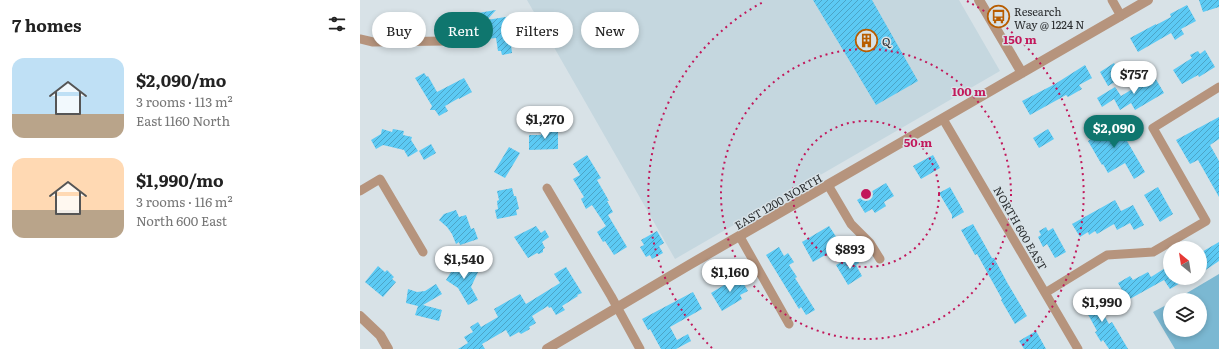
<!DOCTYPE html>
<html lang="en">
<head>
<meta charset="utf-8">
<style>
  body { margin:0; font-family:Literata,serif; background:#f2f2f2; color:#222; height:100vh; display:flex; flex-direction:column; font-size:15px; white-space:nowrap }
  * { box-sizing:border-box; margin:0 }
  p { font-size:13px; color:#767676 }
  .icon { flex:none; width:22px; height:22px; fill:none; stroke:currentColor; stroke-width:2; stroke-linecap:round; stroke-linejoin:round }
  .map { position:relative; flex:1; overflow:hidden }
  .panel { display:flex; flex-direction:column; background:#fff; width:360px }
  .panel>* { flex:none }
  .hud { position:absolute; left:12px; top:12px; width:380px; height:36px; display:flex; gap:8px }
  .needle { width:26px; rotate:330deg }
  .fabs { position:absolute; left:803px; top:241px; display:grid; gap:8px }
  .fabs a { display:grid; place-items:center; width:44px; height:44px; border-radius:50%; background:#fff; box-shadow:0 2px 6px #0003; font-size:20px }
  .price { position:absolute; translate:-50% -34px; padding:0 9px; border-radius:14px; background:#fff; color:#222; font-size:13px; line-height:26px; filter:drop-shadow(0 1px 2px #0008) }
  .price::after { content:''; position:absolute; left:50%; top:24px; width:12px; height:9px; margin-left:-6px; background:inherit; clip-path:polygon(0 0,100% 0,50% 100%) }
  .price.current { background:#0f766e; color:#fff }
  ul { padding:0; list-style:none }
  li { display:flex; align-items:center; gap:12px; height:100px; padding:0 12px }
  li span { display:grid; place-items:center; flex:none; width:112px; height:80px; border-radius:12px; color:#555 }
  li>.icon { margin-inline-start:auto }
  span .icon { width:48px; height:48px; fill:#fffc; stroke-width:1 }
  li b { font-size:17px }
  h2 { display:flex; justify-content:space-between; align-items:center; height:48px; padding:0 12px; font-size:17px }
  .tag { padding:0 14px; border-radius:18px; background:#fff; box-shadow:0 2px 6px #0003; font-size:14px; line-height:36px }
  .tag.current { background:#0f766e; color:#fff }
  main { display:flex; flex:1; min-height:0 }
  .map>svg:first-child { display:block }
</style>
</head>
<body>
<main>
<section class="panel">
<h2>7 homes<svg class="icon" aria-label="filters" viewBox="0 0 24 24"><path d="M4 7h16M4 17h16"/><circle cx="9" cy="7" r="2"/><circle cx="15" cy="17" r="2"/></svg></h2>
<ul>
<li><span style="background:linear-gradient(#bfe0f5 70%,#b9a48a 0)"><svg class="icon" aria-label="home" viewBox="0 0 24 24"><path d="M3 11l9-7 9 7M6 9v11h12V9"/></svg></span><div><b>$2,090/mo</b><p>3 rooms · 113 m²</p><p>East 1160 North</p></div></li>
<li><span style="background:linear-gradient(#ffd9b3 65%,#b9a48a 0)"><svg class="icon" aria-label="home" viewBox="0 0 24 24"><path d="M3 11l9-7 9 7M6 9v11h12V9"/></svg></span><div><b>$1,990/mo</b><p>3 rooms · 116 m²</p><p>North 600 East</p></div></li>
</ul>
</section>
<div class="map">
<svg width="859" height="349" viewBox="0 0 859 349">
  <defs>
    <pattern id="building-hatch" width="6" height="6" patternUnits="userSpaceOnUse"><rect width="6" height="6" fill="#5ccaf4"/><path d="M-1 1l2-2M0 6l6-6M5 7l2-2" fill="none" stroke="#4ca4c6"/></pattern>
  </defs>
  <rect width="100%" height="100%" fill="#d8e2e7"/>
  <path fill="#c5d7df" d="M167,0H599L640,71L315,259Z"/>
  <path fill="#7bb8d2" d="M859,274V349H815L793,312L810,303V330H840V300H815Z"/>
  <path fill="url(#building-hatch)" d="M453,0H512L558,81L516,105Z
    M839,0H859V7L843,12Z
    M827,5L836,21L821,29L824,34L815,40L811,33L778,52L770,38L796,24V25L811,17L810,14Z
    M136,10L127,20L163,14L164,20H167L169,33L150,36L152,53L142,55L141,51H138L136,38L127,39L126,32L121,33L118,13Z
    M845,50L855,67L839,77L838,75L822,84L813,70L832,58L830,55L838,51L840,54Z
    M754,63L763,77L748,86L740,72Z
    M725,65L732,78L719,85L722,89L708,97L706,95L670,115L662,101L695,84Z
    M64,73L67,77L68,76L77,92L104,78L112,92L99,99V98L85,106L88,111L79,116L75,110H70L72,106L55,78Z
    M794,76L804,93L775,110L771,103L760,110L754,99L742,107L737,98L755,87L761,96Z
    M753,117L785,172L774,179L765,163L748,173L743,164L742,165L728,141L736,136L732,129Z
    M859,117V139L850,145L859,161V197L838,160L830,164L816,140Z
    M181,127H198V149L169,150V135H181Z
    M22,129L32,132L33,129L44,131L43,135L52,137L51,140L58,151L48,157L44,150L23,145L16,149L11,140L21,134Z
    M688,129L694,139L679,148L673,138Z
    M71,144L76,153L64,160L59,151Z
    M149,147L160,153L145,178L134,172Z
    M227,155L241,178L237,180L249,201H247L253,212L248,215L267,247L254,255L245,241L243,242L237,232L246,226L232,205L226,209L221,199L224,197L213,179L220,175L213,164Z
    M573,155L580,168L561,179L553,166Z
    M526,183L534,196L524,202L526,206L515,213L512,209L505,213L497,200Z
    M590,187L604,212L592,219V215L579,193Z
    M798,187L813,214L800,222L784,195Z
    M152,188L154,196H156L159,209L156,210L157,215L137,219L135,210L138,209L137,201L139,200L137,191Z
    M755,200L761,211L773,205L784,225L774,230L770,223L757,230L754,224L737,234L735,231L729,235L728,232L720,237L712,224Z
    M96,210L99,217L106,215L111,229L114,228L118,239L100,245L99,242L96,244L92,234L87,227L79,220L84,214Z
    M613,224L632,258H634L648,284L667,316L655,324L641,300L642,299L617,254L615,255L601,230Z
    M176,226L181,233L185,230L189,237L182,242L185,248L183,249V252L179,254L177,253L168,258L154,237Z
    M469,226L477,238L469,243L474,250L453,262L442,242Z
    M686,227L688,231L693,228L706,252L695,258L687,244L683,247L678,237L681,235L679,231Z
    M297,231L304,243L299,246L303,253L292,259L290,255L286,257L280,247L284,245L281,240Z
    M859,242V261L844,271L840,264V253Z
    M419,247L424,256L428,253L434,262L429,265L437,277L435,278L455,310L446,315L441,307L439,309L406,255Z
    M494,255L499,263L496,265L502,276L488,285L476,265Z
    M100,258L119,270L111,287L118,300L108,305L98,288L86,280Z
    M810,265V278H829L810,289L804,280L768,300L758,283L770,276L773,280L788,272L791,277Z
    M18,266L25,272L27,270L34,277L32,279L36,282L23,297L5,282Z
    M206,267L222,293L217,295L218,296L202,306L205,310L196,315L191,307L189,308L188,306L172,316L176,323L169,327L170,329L161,334L159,332L150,337L146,330L122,344L125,349H98L108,343L104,337L113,332L110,327L118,322L121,327L138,317L134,309L160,294L166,304L200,283L194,274Z
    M379,276L388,291L380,295L382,299L362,311L351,293Z
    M76,284L82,294L63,305L82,310L79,321L55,315L58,306L46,303L48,289L57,292L65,291Z
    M730,290L749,324L752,322L768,349H749L743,340L741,342L735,332L737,331L718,296Z
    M333,292L342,309L310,327L317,340L328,334L331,341L316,349H301L290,329L288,330L282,319Z
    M676,331L686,349H664L659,341Z"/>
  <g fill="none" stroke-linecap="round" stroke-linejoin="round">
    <path stroke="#b6947d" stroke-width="9" d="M752,0L761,16
      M0,39L13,42L86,41
      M583,119L718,349
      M468,185L491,224L510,243L520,259
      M187,188L251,296L280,349
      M0,191L20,179L63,252
      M380,237L429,324
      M685,293L747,255L793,252L846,221L793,128L859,87"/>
    <path stroke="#b6947d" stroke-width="10" d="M619,0L662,73
      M0,316L20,335L28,349
      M187,349L329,265L788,0"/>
  </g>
  <g fill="none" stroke="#c2185b" stroke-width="2" stroke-dasharray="2 4">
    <circle cx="506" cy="194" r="73"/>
    <circle cx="506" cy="194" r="145"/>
    <path d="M352 348A218 218 0 0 1 405 1M607 1A218 218 0 0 1 660 348"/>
  </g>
  <defs>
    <symbol id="bus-ring" viewBox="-11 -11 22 22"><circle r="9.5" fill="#d8e2e7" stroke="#b85d00" stroke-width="1.5"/><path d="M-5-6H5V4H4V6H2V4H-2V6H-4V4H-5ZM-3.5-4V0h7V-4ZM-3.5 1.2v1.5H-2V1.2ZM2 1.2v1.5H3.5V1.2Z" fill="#b85d00"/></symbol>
    <symbol id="building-ring" viewBox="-11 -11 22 22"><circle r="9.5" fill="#d8e2e7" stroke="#b85d00" stroke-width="1.5"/><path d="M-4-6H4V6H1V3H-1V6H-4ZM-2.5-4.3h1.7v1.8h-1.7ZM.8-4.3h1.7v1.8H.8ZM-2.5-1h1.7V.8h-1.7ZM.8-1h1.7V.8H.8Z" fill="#b85d00"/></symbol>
  </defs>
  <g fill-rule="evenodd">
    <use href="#bus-ring" x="626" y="4" width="25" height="25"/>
    <use href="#building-ring" x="494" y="28" width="25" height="25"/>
  </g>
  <g text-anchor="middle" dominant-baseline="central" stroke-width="3" stroke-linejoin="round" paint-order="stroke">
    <g font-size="11" fill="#2a2d2f" stroke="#d8e2e7" text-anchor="start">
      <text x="654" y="11">Research<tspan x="654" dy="13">Way @ 1224 N</tspan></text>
      <text x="522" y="41">Q</text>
    </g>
    <g font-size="11" fill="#2a2d2f" stroke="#d8e2e7">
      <text transform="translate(418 201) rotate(-30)">EAST 1200 NORTH</text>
      <text transform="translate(661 228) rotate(60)">NORTH 600 EAST</text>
    </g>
  </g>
  <circle cx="506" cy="194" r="6" fill="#c2185b" stroke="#d8e2e7" stroke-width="2"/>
  <g font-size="12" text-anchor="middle" font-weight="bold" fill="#c2185b" stroke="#d8e2e7" stroke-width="3" stroke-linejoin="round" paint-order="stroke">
    <text x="660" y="44">150 m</text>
    <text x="609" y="96">100 m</text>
    <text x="558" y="147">50 m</text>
  </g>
</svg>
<div class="fabs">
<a><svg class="needle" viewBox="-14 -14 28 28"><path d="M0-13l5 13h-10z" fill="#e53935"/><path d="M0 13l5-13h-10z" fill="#767676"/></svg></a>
<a><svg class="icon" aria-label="layers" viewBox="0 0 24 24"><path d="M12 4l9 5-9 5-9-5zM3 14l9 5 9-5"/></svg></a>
</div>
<b class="price" style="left:774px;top:95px">$757</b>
<b class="price" style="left:185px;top:140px">$1,270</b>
<b class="price current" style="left:754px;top:149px">$2,090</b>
<b class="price" style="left:490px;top:270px">$893</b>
<b class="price" style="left:104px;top:280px">$1,540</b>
<b class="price" style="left:370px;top:293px">$1,160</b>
<b class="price" style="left:742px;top:323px">$1,990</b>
<div class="hud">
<a class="tag">Buy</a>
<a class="tag current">Rent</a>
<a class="tag">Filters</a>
<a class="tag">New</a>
</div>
</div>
</main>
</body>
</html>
